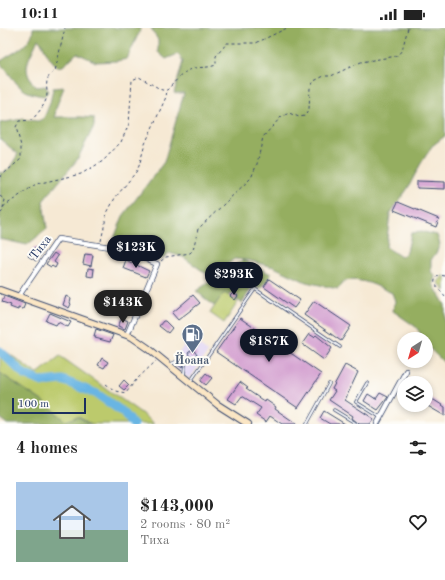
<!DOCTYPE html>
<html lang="en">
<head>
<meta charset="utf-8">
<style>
  body { margin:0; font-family:"Old Standard TT",serif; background:#f2f2f2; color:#222; height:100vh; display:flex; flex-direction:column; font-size:15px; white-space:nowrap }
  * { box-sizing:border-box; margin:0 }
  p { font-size:13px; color:#767676 }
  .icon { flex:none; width:22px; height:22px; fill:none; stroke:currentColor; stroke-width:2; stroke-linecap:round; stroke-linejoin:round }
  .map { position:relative; height:396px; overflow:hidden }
  .sheet { display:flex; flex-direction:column; background:#fff; flex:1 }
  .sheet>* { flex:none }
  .needle { width:26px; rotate:217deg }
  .buttons { position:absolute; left:397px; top:304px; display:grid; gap:8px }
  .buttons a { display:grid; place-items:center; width:36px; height:36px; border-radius:50%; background:#fff; box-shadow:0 2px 6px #0003; font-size:20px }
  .scale { position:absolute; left:12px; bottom:10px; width:74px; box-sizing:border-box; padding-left:4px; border:2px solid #1b2f5e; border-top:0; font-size:11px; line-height:14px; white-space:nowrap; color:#1b2f5e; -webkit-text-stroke:3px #fdfcf7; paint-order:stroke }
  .price { position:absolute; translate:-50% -34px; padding:0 9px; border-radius:14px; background:#111827; color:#fff; font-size:13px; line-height:26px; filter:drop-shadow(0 1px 2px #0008) }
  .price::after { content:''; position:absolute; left:50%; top:24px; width:12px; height:9px; margin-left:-6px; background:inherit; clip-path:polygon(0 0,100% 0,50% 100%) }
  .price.selected { background:#222; color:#fff }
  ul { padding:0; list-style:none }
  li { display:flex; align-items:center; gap:12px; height:100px; padding:0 16px }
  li+li { border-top:1px solid #e0e0e0 }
  li span { display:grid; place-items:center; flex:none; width:112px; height:80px; border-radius:0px; color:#555 }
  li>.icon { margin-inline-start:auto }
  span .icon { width:48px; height:48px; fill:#fffc; stroke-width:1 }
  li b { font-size:17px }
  h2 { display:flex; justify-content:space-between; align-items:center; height:48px; padding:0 16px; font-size:17px }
  .status { display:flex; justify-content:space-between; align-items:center; height:28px; padding:0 20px; background:#fff; direction:ltr }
  .status svg { height:11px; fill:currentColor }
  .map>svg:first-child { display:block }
</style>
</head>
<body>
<div class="status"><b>10:11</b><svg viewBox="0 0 49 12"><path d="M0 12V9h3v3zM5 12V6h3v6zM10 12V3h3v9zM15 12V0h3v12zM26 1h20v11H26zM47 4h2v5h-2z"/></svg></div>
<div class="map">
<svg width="445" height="396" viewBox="0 0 445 396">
  <rect width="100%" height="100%" fill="#fdfcf7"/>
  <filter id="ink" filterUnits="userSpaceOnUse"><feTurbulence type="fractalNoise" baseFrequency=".025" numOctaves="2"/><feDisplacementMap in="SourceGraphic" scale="8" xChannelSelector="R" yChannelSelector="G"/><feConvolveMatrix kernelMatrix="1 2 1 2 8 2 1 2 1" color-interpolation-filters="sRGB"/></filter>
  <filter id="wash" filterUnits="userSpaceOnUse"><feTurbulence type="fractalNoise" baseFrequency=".012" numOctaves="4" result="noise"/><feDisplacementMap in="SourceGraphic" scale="16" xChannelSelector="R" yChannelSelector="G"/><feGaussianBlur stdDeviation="0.9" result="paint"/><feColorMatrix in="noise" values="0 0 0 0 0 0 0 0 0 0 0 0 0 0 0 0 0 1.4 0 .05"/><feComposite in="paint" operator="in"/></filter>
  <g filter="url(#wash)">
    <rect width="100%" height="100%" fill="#f6e9d4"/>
    <path fill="#e0d4f4" d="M189,310L208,324L191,349L188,350L173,337V334Z"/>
    <path fill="#bcca6c" stroke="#6c7c65" d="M444,247L445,248V263L438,254Z
      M224,264L238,274L224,295L210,285Z
      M0,319L37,346L60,328L141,385L154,396H91L78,389L66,393L45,375L0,345Z"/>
    <path fill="#95ae60" stroke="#586e5f" d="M33,0H141L127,31L117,33L96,34L77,25L63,38L57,39L49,29L42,16L38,11C30,31 19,40 36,59L46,58L48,64L44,68C21,65 19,58 6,42C3,38 0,37 0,32L1,33C13,24 33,17 33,0Z
      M151,0H445V108L432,118L420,137L408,160L390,186L386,219L401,229L407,224L411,205L424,204L437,207L440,216L436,225L431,232V244L435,247L433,256L445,277V336C439,328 426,321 426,311H424L416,299L393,283L395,273L392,265C375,257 363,250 344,253L338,261L306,254L274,239L247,232L234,231L217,245L211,249L183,229L169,225L162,231L113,213L123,188L164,134L184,65H174L183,33L178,26L166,31L158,24V12Z
      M64,59L56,80L55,89H81L94,90V98L77,132L43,173L47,201L27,217L0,211V144L3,145L9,141L18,126L0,111V95L22,91L38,93L44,90L50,75L53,60Z
      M243,232L271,246L263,259L261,260H258L255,256V244L252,243H248L241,238L234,248L251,261L242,275L236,271L238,268L233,265L230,268L224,265L214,278L196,263Z
      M0,345L45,375L66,393L78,389L91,396H8L0,390Z"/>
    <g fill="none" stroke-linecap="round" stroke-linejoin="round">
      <path stroke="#69b5e3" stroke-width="9" d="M0,323L25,347L43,354L62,352L97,366L124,385L133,396"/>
    </g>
    <g id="blocks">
      <path fill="#cf96cc" d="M417,153L445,154V161L417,160Z
        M398,174L439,191L436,199L394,182Z
        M35,219L43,224L36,233L28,228Z
        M54,225L58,228L54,234L57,236L55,240L52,238L51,239L46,236Z
        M85,226L93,227L91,238L83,236Z
        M126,232L149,243L146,249L123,240Z
        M241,238L248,243L246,247L238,242Z
        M88,240L94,241L93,249L87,248Z
        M269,251L300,272L294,280L264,259Z
        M233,265L238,268L235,272L230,268Z
        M193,267L200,275L178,292L172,285Z
        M4,268L25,276L23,281L18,280V282L10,279L11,277L2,274Z
        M66,268L71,271L70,275L71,276L69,280L63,277Z
        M314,273L351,298L341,313L304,287Z
        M50,285L71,294L68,299L58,294L56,297L46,293Z
        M122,290L128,293L125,301L118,298Z
        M240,290L321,346L298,380L216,324Z
        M163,293H165L172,300L168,305L159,298Z
        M96,301L113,307L110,314L95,310L96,308H94Z
        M309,306L314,309L316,307L332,320L324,332L302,316Z
        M193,321L197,327L191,331L188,325Z
        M183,329L188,333L187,334H183L182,340L177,336L182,334Z
        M102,330L108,334L104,340L98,337Z
        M345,337L358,344L345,372L374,391L370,396H359L352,390L353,388L329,372L335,363L332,361Z
        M206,345L212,350L206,357L201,353V351Z
        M124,352L129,357L124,362L119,358Z
        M240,354L248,360L246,361L265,374L266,372L276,379L275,381L297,396H282L270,388L266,394L256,387L261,380L242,368L236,376L228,371Z
        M380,365L388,369L378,382L364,373L368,366L376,371Z
        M426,367L445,379V388L426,377Z
        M324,383L345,396H330L320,390Z"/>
    </g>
  </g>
  <g filter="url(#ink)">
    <use href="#blocks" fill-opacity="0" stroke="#3c4b70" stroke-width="1"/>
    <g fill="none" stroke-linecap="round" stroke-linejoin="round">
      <defs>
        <path id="lane" d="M171,336L180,332
          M184,347L185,336
          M190,354L255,261L340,319
          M367,355L356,374L380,389
          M334,382L357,396
          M307,396L329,356"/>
        <path id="street" d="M18,269L58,211L123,221L157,236L127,307
          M377,396L406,343"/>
        <path id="secondary" d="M0,262L132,309L148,320L218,377L248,396"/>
      </defs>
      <use href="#lane" stroke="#3c4b70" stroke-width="3.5"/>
      <use href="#street" stroke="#3c4b70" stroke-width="6"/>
      <use href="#secondary" stroke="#3c4b70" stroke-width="8"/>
      <path stroke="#3c4b70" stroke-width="1" stroke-dasharray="3 3" stroke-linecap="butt" d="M0,149L21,131V118L16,99L19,93L32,92C36,87 42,81 45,74C51,63 40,52 55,43L65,0
        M0,168L5,172L2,184L0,186
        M3,179L36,156L81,146L103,133L121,114L129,96L132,52L139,49L162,62H167C174,55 184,42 194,40C202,39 208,40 216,37V28L227,15H256L287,0
        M101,213L107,185L115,170L136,144L139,138L145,116L166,69L167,62
        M161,233L166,229L190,225L193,222L198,201L251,150L257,136L263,109L281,89L289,85L299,89L305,88L309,81L310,60L314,53L324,48H331L361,34L397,28L402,22L408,0
        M445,248L440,247C436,249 434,252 435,256L445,269
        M106,356L115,363L126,365L136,352L156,333"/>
      <use href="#lane" stroke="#fff" stroke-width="2"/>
      <use href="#street" stroke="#fff" stroke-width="4.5"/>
      <use href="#secondary" stroke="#fbe6c4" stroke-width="6"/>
    </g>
  </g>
  <defs>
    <symbol id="fuel-pin" viewBox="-11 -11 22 30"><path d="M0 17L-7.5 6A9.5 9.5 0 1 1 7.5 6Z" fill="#5c6f8a" stroke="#fdfcf7"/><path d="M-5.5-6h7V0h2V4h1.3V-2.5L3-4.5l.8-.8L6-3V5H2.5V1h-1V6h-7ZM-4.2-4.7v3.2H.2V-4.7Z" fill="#fff"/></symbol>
  </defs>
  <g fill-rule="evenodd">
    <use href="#fuel-pin" x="180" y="294" width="25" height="34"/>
  </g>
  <g text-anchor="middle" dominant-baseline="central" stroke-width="4" stroke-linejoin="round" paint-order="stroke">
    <g font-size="12" fill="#1b2f5e" stroke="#fdfcf7">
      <text transform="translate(41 220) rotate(-52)">Тиха</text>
    </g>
    <g font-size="12" font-weight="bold" fill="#4e5e75" stroke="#fdfcf7">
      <text x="192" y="333">Йоана</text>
    </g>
  </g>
</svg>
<div class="buttons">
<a><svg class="needle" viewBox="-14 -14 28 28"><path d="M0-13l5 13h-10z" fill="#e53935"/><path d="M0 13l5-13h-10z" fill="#767676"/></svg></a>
<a><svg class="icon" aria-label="layers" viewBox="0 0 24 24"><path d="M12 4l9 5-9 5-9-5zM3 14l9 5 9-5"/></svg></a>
</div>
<div class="scale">100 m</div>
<b class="price" style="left:136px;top:241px">$123K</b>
<b class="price" style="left:234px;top:268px">$293K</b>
<b class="price selected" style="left:123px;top:296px">$143K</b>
<b class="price" style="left:269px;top:335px">$187K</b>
</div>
<section class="sheet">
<h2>4 homes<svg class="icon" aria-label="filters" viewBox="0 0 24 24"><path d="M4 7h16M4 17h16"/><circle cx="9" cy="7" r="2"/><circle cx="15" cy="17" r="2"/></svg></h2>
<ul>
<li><span style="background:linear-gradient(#a9c7e8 60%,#7fa58c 0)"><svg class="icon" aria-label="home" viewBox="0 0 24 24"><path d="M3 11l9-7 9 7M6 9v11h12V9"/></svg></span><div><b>$143,000</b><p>2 rooms · 80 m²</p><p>Тиха</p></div><svg class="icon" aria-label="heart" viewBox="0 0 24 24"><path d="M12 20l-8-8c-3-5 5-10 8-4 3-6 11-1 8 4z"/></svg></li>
</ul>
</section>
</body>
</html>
